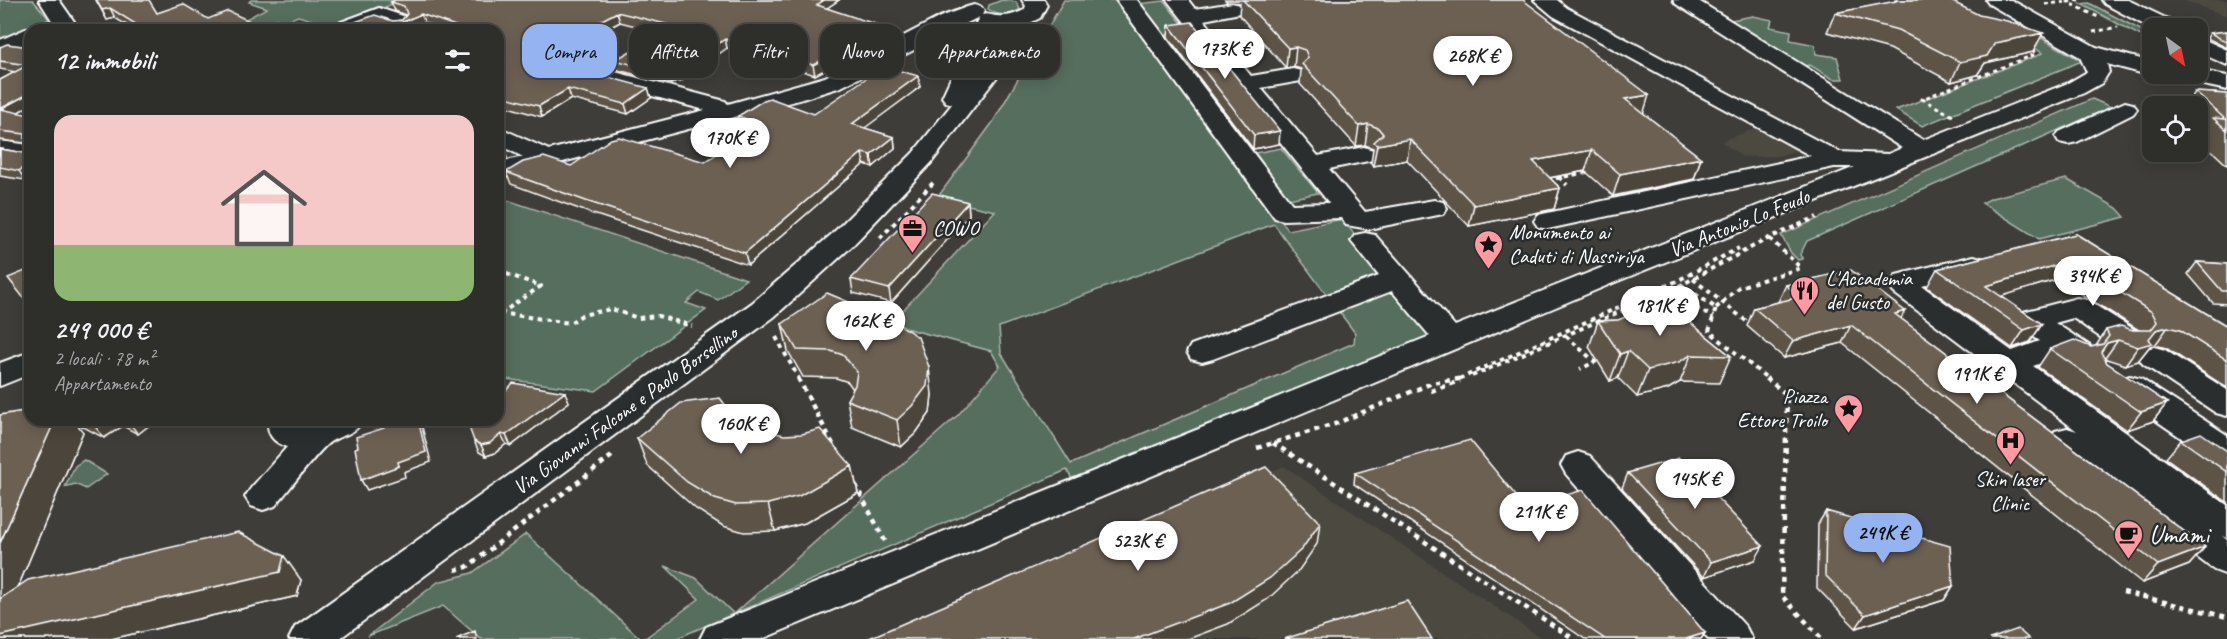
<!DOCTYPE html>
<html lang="it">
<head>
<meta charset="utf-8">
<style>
  body { margin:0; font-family:Caveat,sans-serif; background:#3a3a37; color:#f1f3f6; height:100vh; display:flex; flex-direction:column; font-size:22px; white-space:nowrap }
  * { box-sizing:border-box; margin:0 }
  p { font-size:20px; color:#a7a8a9 }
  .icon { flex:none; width:33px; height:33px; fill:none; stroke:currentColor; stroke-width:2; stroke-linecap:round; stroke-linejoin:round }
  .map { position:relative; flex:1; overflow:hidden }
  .drawer { position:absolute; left:24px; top:24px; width:480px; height:402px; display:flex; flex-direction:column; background:#2e2e2b; border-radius:18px; box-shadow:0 3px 15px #0003,0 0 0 2px #494a47 }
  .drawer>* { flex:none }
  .guide { position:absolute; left:522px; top:24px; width:570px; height:54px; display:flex; gap:12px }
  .needle { width:39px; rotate:147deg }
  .fabs { position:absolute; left:2142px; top:18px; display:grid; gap:12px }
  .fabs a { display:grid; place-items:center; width:66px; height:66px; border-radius:12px; background:#2e2e2b; box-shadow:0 3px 15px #0003,0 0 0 2px #494a47; font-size:30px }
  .price { position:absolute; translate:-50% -51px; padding:0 14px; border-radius:21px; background:#fff; color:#222; font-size:20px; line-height:39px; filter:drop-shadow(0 2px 3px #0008) }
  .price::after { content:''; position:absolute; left:50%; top:36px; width:18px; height:14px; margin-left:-9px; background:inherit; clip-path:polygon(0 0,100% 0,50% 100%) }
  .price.current { background:#95b2f1; color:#111 }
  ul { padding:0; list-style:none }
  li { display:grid; align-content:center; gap:12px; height:318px; padding:0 30px }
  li+li { border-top:2px solid #494a47 }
  li span { display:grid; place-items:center; height:186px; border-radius:18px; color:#555 }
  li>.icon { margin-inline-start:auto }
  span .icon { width:108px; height:108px; fill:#fffc; stroke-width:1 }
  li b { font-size:26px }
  h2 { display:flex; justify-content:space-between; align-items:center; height:72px; padding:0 30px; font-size:26px }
  .pill { padding:0 21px; border-radius:18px; background:#2e2e2b; box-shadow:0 3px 15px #0003,0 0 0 2px #494a47; font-size:21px; line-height:54px }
  .pill.current { background:#95b2f1; color:#111 }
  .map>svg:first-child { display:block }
</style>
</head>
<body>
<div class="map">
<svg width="2227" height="639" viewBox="0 0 2227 639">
  <rect width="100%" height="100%" fill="#3e3d39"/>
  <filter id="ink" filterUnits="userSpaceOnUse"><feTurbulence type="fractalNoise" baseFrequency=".0167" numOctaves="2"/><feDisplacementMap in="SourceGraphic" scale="12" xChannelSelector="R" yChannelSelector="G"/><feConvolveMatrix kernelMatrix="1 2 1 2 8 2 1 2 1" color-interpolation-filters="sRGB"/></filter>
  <g filter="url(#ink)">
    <path fill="#4c4841" d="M2181,0H2227V16Z
      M1760,127L1800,150L1778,156L1742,157L1721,141Z
      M1284,466L1543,639H894Z"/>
    <path fill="#556e5d" stroke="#aab6ae" stroke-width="1.5" fill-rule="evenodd" d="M0,0H33L49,19L0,44Z
      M251,0H401L339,28L298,16L270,27L244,20L267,8L249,2Z
      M1002,0L1016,2L1020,9C1011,16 997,17 988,9L989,5Z
      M1064,0H1119L1288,230L1342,219L1448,349L1078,490L1067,470L675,639H644L699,599L665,566L696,578L734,614L958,415L1000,366L991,351L890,324L995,211L937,198L993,122ZM1274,224L1355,333L1354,343L1071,464L1001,353L999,327Z
      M1164,1L1189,32L1161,36L1137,4Z
      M2089,3L2152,36V42L2081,4Z
      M1753,16L1772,20L1770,27L1791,31L1790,40L1815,45L1816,54L1837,57L1843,79H1833L1810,65L1798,67L1726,21Z
      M2025,29L2082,61L1922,126L1896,110L2039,55L2042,53L2031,45Z
      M2092,99L2111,107L1807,241L1800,255L1803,259L1798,260L1791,253L1781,235Z
      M1281,148L1318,193L1284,200L1250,154Z
      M2066,179L2117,208L2125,217L2039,239L1982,203L1992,198Z
      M498,197L731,274L746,279L718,300L699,292L686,303L706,310L596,391L498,378Z
      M84,460L107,474L86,489L75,484L65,487L75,466Z
      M526,534L641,639H481L443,606L368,636L438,582L472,573Z"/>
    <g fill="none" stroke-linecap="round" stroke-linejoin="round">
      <defs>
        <path id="minor" d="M39,0H59L80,30H58Z
          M1022,0H1044L1047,5L1040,18L1026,25L1003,69L931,163L852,246L774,317L339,639H289L295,627L752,303L832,234L913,153L952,104L946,102L942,97L979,17L841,87L799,100L498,179V163L523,157L498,144V127L549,150L705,110L565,73L562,68L565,63L573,61L581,63L725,101L728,104L825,77L940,17L967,7L974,5L981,7L984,11L982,15C988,13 992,16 997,16C1007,17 1016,14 1024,10L1026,6ZM995,27L1003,28L978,72L980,67Z
          M1116,0H1137L1292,204L1329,203L1167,0H1188L1195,9L1233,3L1240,5L1243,9L1240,13L1204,20L1251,76L1293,69L1301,71L1304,76L1301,81L1261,88L1318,156L1364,147L1373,150L1377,155L1373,160L1329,169L1365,212L1434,200L1443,202L1447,208L1443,214L1369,229L1346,225L1341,218L1284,220L1275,218Z
          M1534,0H1557L1567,8L1839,152L1888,154L1902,148L1676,4L1673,0H1697L1923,140L2068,83L2087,72L2080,57L1989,4L1986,0H2011L2096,47L2152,62V74H2160L2152,76L2107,64L2109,72L2102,83L2084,93L1613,283L762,639H700L706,627L1430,336L1392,291L1213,359L1202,362L1191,359L1187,352L1191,345L1379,276L1351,241L1355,235L1365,233L1375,235L1455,326L1855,167H1834L1548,229L1538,227L1534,221L1538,215L1811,156L1553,16Z
          M2102,0H2128L2176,23L2179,28L2152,29L2105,4Z
          M379,8L406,17L409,22L406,27L398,28L379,22L359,30H330L333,25Z
          M30,27L39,30H30V42L0,56V40Z
          M2198,37L2227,50V65L2198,52Z
          M2198,70L2227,76V90L2175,79L2172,74H2198Z
          M2125,102L2133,104L2137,109L2133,114L2077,142L2068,144L2059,142L2056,137L2059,132Z
          M0,141L30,145V161L0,155Z
          M1974,256L1984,259L1988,265L1984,271L1922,286L2012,351L2040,341L2019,327L2015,320L2019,313L2077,298L2087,300L2138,332L2142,339L2138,346C2114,353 2092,330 2073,318L2055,323L2090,346L2094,353L2090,360L2079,363L2062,356L2033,366L2227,505V538L2222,536L2227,540V575L2214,570L2055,449L2050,440L2055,431L2067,428L2077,431L1894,293L1889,287L1896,275Z
          M2154,347L2165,350L2227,390V416L2216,413L2143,364L2138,357L2143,350Z
          M30,352V374L0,386V363Z
          M2130,376L2141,379L2227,435V464L2215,461L2119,395L2114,387L2119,379Z
          M268,420H300L301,424L321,420H363C355,435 343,434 330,442C319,449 286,494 275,506L263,510L251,506L245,497L251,488L287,447C273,442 267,435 268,420Z
          M1578,452L1590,456L1746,627L1752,639H1708L1566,474L1561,465L1566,456Z"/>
      </defs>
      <use href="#minor" stroke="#fff" stroke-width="4"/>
      <path stroke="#fff" stroke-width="3" stroke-dasharray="4 4" stroke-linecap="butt" d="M2079,0L2068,2L2100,18
        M2045,4L2068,2
        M2093,32L2118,27
        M1953,116L1922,99L2036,54L2031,48"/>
      <path stroke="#fff" stroke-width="4" stroke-dasharray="4.5 4.5" stroke-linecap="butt" d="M1559,177L1567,185
        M1547,180L1587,172
        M880,238L933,183
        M498,271L541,286L500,314
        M1693,279L1750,324
        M1680,284L1716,308L1709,331L1768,379
        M1663,293L1714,317
        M1716,308L1739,287L1801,268L1769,238
        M500,313L570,323L582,315L611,309L638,318L658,316L692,326
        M1566,336L1595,362L1580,369
        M776,337L799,379
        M1472,376L1681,285L1769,238L1817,217
        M1459,379L1677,281L1739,248"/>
      <path stroke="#fff" stroke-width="4.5" stroke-dasharray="5 5" stroke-linecap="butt" d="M798,378L834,446
        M1766,378L1787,395L1782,596L1822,639
        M1431,391L1460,381
        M1273,443L1574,639
        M1257,448L1335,424L1432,383L1464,378
        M855,484L885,541
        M455,570L467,567L613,455
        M2123,592L2227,617"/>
      <use href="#minor" fill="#2a2d2e" fill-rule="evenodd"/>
    </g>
    <path fill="#5d5347" stroke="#fff" stroke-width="1.5" d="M96,0L157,13L302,30H135L115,18L107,20Z
      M839,0L827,8L886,37L815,75L727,48L680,82L676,81L671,84L618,70L615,60L663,33L620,22L540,64L588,76L648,88L651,98L628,114L571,99L542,117L498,104V30H444L425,23L410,30H332L402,20L406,15L395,11L391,2Z
      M1225,0H1523L1643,113L1701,158L1694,179L1613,196L1585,171L1550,178L1560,188L1554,209L1469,226L1407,160L1373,166L1371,163L1373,148L1365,145L1356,146L1300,84L1301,69L1294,67L1286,68L1239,15L1240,3L1227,2Z
      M1895,0H1949L2033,52L1985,63L1977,75L1951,82L1890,49L1827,32L1835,13L1895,2Z
      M1169,25L1279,144L1253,149L1168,37Z
      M2227,31V48L2207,38L2210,33Z
      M0,47H30V105L17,113L30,115V177L25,180L0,176V149L25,153V143L0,140V80L16,72L0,69Z
      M918,76L920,87L864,128L894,137L895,148L873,167L864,164L748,265L590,213L511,184L506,172L705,162L751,131L740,127L738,116L814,114Z
      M2195,92L2227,94V165L2199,139L2203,133L2198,128V106H2186Z
      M968,202L969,215L891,303L853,293L851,279Z
      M2076,234L2227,326V388L2166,348L2155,345L2150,346L2138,361L2125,365L2104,358L2107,363L2167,403L2153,421L2127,430L2038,367L2050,349L2091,347L2096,346L2106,330H2139L2058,279L2001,296L2042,324L2030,342L2012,348L1927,287L1937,269Z
      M2197,262L2227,264V304L2213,303L2188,274Z
      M1786,285L1901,319L2205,547L2189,565L2142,583L1842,343L1784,358L1747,326L1754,308L1778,302Z
      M1674,311L1692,324L1731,356L1719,383L1680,382L1668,389L1637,397L1618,378L1610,381L1589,347L1598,321L1618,320Z
      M782,324L932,394L930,413L916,433L901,447L852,427L847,400L853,389L848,382L836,378L803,377L788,351Z
      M565,392L569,402L511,446L506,444L495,453L486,456L479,452L474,441Z
      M30,420H156L138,434L123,426L104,438L76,423L83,432L18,587L301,580L297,596L111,639H0Z
      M637,438L852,466L858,493L805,523L775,531L744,532L723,526L696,509L647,465Z
      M2181,440L2227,451V502L2166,458Z
      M1355,473L1705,633L1701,639H1585L1354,484Z
      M1628,473L1755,560L1704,577L1622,488Z
      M1826,511L1953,586L1944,600L1856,628L1817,588L1818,524Z"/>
    <path fill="#4c443a" stroke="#fff" stroke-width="1.5" d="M824,0H839L818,14L817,5Z
      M110,8L115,18L107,20L102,10Z
      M617,12L620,22L529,70L525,60Z
      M421,14L425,23L410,30H384Z
      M884,27L886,37L815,75L813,65Z
      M2043,33L2033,52L1985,63L1977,75L1951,82L1960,62L1995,43Z
      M725,39L727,48L680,82L677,72Z
      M1296,47L1294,67L1286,68L1288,48Z
      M673,71L676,81L671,84L668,74Z
      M918,76L920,87L854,136L852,124Z
      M648,88L651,98L628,114L625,104Z
      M568,89L571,99L542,117L539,106Z
      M30,93V105L7,119L0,109Z
      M1649,95L1643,115L1625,99Z
      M1368,124L1365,145L1356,146L1359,126Z
      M1280,131L1279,144L1253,149L1254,135Z
      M894,137L895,148L873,167L871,155Z
      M1410,139L1407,160L1373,166L1377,145Z
      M503,146L507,158L500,160L498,155V147Z
      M1592,150L1585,171L1527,182L1533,161Z
      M862,153L864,164L748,265L745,253Z
      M1701,158L1694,179L1613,196L1620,174Z
      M30,164V177L25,180L19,171Z
      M1560,188L1554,209L1469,226L1474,205Z
      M968,202L969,215L891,303L889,289Z
      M2070,261L2058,279L1983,302L1986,286Z
      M1905,311L1895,329V314Z
      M2042,324L2030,342L2012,348L2024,330Z
      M1851,325L1842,343L1784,358L1793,341Z
      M2168,327L2155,345L2150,346L2138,361L2125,365L2138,347L2156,330Z
      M2118,340L2105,358L2094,361L2107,343Z
      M1628,351L1618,378L1610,381L1620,354Z
      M1691,355L1680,382L1668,389L1637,397L1648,370Z
      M929,367L932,394L930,413L916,433L901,447L897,420Z
      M565,392L569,402L511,446L506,435Z
      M2167,403L2153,421L2127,430L2141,412Z
      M55,420H74L83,432L18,587L0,599V543Z
      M90,420H119L123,426L104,438Z
      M127,420H156L138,434Z
      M418,420H420L421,423L431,462L404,472L405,477L367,490L361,480L398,462Z
      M501,434L506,444L495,453L486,456L481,445Z
      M852,466L858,493L805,523L775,531L768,504Z
      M1320,523L1317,544L1299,570L1268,599L1228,624L1188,639H1134Z
      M1763,546L1755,560L1704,577L1711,562Z
      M2205,547L2189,565L2142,583L2158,565Z
      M284,556L301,580L297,596L111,639H0V636Z
      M1953,586L1944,600L1856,628L1865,615Z
      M1705,633L1701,639H1686Z"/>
    <path fill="#6c6153" stroke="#fff" stroke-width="1.5" d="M96,0H149L157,13L183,4L208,19L228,11L260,26L276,19L302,30H172L167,28L160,30H145L110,8L102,10Z
      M395,0H824L817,5L884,27L813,65L725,39L677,72L673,71L668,74L615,60L674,26L617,12L525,60L588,76L593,73L648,88L625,104L568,89L539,106L498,95V30H467L421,14L384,30H332L375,15L393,21L402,20L407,14L404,6L391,2Z
      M1243,0H1523L1649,95L1625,99L1701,158L1620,174L1592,150L1533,161L1560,188L1474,205L1410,139L1377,145L1374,142L1383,134L1378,128L1368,124L1359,126L1302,64L1308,57L1305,50L1296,47L1288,48Z
      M1897,0H1949L1979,15L2007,21L2043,33L1995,43L1987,56L1960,62L1898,30L1835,13L1896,1Z
      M1192,22L1280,131L1254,135L1169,25Z
      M2227,31V42L2210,33Z
      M7,44L30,47V93L0,109L30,115V164L19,171L0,167V149L25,153V134L0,131V80L28,65L0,61V47Z
      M884,66L918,76L852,124L894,137L871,155L862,153L745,253L586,201L506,172L523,162L544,157L571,166L611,139L619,137L705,162L760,124L738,116L764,100L770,98L814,114Z
      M2195,92L2227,94V130L2213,118L2225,119Z
      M932,193L968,202L889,289L851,279Z
      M2076,234L2227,326V360L2180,330L2168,327L2156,330L2149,339L2152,343L2138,347L2118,340L2107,343L2101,352L2107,363L2167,403L2141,412L2050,349L2074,340L2091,347L2103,344L2109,336L2106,330L2121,326L2133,330H2151L2157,322L2152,312L2070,261L1986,286L2042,324L2024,330L1937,269Z
      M2197,262L2227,264V291H2222Z
      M30,269V306L8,278Z
      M1851,270L1905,311L1895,314L2205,547L2158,565L1851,325L1793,341L1754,308L1799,297L1786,285Z
      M827,293L894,321L918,337L929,367L927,386L912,406L897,420L847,400L855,385L857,372L843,355L831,351L797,350L782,324Z
      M1665,301L1674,311L1684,309L1692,324L1731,356L1691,355L1679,362L1648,370L1628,351L1620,354L1598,321L1618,320Z
      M513,383L565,392L506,435L501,434L490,443L481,445L474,441L470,430L479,420H498V399Z
      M720,398L736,419L768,431L784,435L802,434L820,429L852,466L799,496L768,504L736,505L715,499L687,482L637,438L681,403Z
      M30,410V420H55L0,543V415Z
      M395,420H418L426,452L398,462L399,466L361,480L355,448L358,447L356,437L384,428L383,424Z
      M2201,433L2227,451V472L2181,440Z
      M1470,440L1525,507L1583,490L1705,633L1686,639H1605L1355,473Z
      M1679,458L1763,546L1711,562L1628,473Z
      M1266,467L1320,523L1302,549L1270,578L1230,603L1134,639H867Z
      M1826,511L1950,546L1953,586L1865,615L1825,575Z
      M238,532L284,556L280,572L0,636V599L28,580Z
      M1407,601L1432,639H1284Z
      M2018,629L2029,639H1990Z
      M475,631L477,639H456Z"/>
  </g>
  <defs>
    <symbol id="office-pin" viewBox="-11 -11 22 30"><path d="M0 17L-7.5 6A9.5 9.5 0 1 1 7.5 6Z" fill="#ff9aa2" stroke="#2a2d2e"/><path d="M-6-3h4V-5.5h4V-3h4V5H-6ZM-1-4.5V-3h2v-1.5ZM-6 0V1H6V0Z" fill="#111"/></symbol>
    <symbol id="sight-pin" viewBox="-11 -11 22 30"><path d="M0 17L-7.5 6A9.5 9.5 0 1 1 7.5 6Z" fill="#ff9aa2" stroke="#2a2d2e"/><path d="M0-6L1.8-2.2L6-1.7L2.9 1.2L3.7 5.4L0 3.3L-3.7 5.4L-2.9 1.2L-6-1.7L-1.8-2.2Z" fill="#111"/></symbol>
    <symbol id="restaurant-pin" viewBox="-11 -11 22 30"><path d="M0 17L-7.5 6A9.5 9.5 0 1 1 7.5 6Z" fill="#ff9aa2" stroke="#2a2d2e"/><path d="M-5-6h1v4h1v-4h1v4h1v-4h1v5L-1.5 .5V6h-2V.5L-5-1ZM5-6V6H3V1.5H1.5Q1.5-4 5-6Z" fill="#111"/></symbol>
    <symbol id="hospital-pin" viewBox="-11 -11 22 30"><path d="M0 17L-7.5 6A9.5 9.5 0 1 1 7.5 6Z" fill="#ff9aa2" stroke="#2a2d2e"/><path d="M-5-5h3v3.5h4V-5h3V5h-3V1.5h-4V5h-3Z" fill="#111"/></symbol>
    <symbol id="cafe-pin" viewBox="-11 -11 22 30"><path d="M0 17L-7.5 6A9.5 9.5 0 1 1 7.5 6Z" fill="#ff9aa2" stroke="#2a2d2e"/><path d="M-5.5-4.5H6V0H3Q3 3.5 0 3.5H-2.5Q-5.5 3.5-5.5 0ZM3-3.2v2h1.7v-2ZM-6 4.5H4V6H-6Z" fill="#111"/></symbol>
  </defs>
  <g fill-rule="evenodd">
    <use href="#office-pin" x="896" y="212" width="33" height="45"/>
    <use href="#sight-pin" x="1472" y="228" width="33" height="45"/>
    <use href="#restaurant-pin" x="1788" y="274" width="33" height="45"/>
    <use href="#sight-pin" x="1832" y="392" width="33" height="45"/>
    <use href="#hospital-pin" x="1994" y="424" width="33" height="45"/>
    <use href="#cafe-pin" x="2112" y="518" width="33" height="45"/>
  </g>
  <g text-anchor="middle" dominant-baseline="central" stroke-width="5" stroke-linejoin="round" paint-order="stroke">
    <g font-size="21" fill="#fff" stroke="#2a2d2e">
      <text transform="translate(1739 223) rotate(-22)">Via Antonio Lo Feudo</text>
      <text transform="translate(625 410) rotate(-36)">Via Giovanni Falcone e Paolo Borsellino</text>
    </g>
    <g font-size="21" fill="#fff" stroke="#2a2d2e" text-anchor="start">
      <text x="933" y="228">COWO</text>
      <text x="1509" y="232">Monumento ai<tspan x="1509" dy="24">Caduti di Nassiriya</tspan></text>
      <text x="1826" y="278">L'Accademia<tspan x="1826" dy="24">del Gusto</tspan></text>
      <text x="1827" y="396" text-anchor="end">Piazza<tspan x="1827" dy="24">Ettore Troilo</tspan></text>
      <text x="2010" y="479" text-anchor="middle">Skin laser<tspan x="2010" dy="24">Clinic</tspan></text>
    </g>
    <g font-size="26" fill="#fff" stroke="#2a2d2e" text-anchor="start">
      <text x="2149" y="534">Umami</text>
    </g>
  </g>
</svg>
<div class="fabs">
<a><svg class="needle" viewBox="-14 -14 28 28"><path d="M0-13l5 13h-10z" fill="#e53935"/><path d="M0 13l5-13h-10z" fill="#a7a8a9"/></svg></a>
<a><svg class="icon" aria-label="locate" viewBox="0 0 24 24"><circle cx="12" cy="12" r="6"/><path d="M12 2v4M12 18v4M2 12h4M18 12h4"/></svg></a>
</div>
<b class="price" style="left:1225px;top:80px">173K €</b>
<b class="price" style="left:1473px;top:87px">268K €</b>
<b class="price" style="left:730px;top:169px">170K €</b>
<b class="price" style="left:2093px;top:307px">394K €</b>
<b class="price" style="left:1660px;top:337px">181K €</b>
<b class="price" style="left:866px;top:352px">162K €</b>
<b class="price" style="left:1977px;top:405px">191K €</b>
<b class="price" style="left:741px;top:455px">160K €</b>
<b class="price" style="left:1695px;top:510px">145K €</b>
<b class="price" style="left:1539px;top:543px">211K €</b>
<b class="price current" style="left:1883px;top:564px">249K €</b>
<b class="price" style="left:1138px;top:572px">523K €</b>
<div class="guide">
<a class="pill current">Compra</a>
<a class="pill">Affitta</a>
<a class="pill">Filtri</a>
<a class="pill">Nuovo</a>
<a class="pill">Appartamento</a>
</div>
<section class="drawer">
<h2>12 immobili<svg class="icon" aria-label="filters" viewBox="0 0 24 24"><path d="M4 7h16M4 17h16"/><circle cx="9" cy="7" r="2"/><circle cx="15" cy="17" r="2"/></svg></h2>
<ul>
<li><span style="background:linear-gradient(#f6c9c9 70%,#8fb573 0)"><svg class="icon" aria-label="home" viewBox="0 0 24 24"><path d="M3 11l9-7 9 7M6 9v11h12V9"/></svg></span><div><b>249 000 €</b><p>2 locali · 78 m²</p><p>Appartamento</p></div></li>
</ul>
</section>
</div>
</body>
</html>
